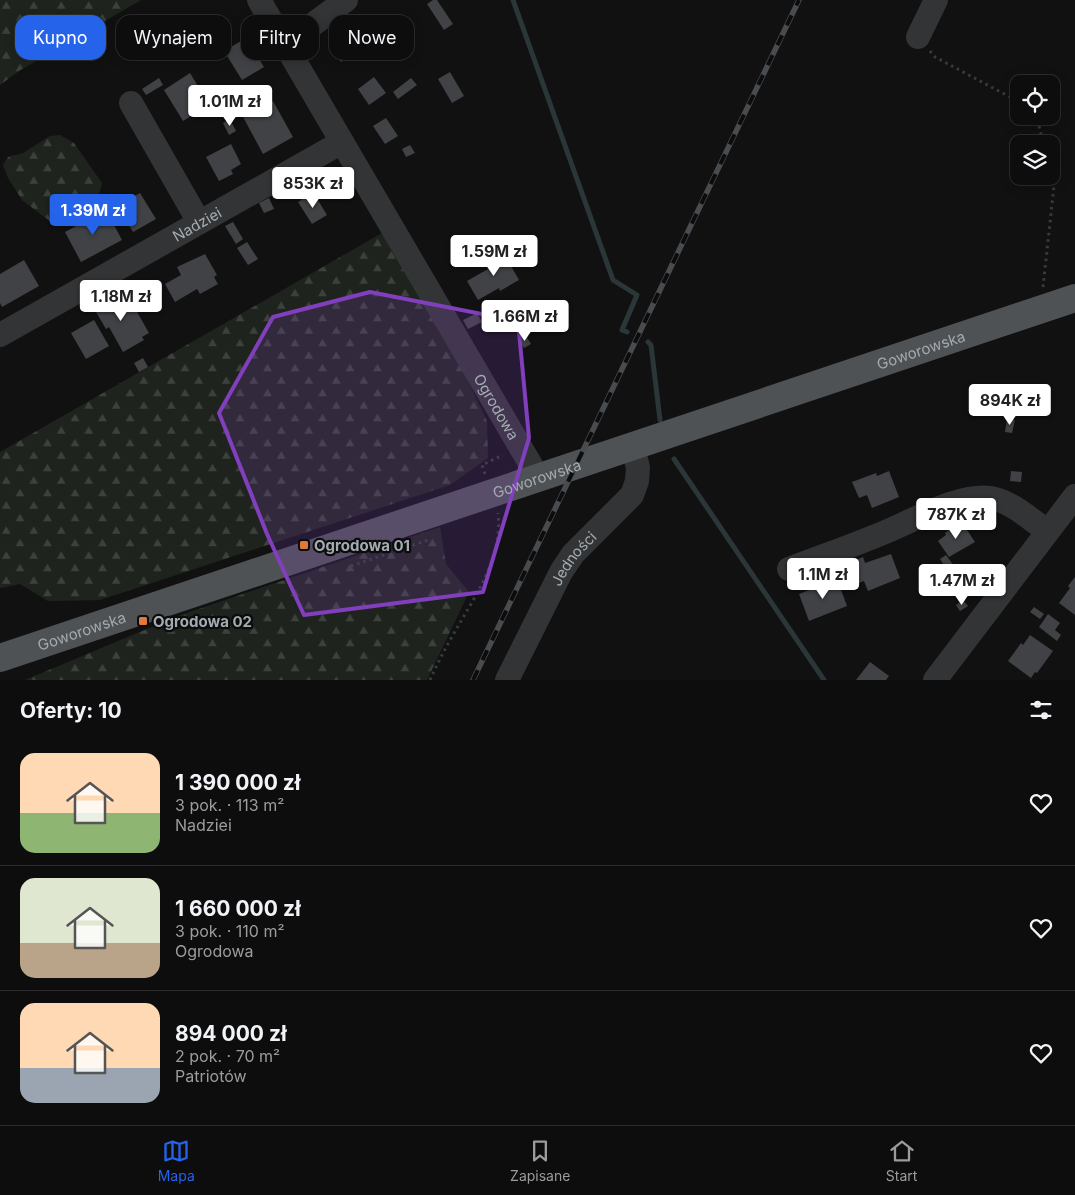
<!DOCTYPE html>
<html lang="pl">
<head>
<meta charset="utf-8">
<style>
  body { margin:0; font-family:Inter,sans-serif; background:#1b1b1c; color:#f1f3f6; height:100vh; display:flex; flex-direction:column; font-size:19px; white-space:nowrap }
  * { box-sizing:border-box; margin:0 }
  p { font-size:16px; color:#9a9c9e }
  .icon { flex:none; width:28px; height:28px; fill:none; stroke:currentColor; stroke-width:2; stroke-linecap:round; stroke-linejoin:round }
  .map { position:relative; height:680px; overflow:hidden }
  .side { display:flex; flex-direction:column; background:#0d0d0e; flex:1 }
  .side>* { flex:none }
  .guide { position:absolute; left:15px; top:15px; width:500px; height:45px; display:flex; gap:10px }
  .controls { position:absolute; left:1010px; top:75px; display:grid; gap:10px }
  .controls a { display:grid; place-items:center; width:50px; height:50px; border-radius:10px; background:#0d0d0e; box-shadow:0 2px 12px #0003,0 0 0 1px #2d2d2e; font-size:25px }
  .price { position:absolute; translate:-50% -42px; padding:0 11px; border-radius:5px; background:#fff; color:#222; font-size:16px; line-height:32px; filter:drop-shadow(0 1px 2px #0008) }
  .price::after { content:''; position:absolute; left:50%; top:30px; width:15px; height:11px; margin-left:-8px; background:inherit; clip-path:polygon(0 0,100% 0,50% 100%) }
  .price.on { background:#2563eb; color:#fff }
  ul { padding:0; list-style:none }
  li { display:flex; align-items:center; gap:15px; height:125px; padding:0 20px }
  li+li { border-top:1px solid #2d2d2e }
  li span { display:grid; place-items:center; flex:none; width:140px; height:100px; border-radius:15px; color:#555 }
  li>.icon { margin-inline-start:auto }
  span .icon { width:60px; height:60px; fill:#fffc; stroke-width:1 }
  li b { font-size:21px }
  h2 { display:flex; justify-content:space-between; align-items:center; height:60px; padding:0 20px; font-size:21px }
  .pill { padding:0 18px; border-radius:15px; background:#0d0d0e; box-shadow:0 2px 12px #0003,0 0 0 1px #2d2d2e; font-size:18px; line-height:45px }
  .pill.on { background:#2563eb; color:#fff }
  .tabs { display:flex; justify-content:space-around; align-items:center; height:70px; border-top:1px solid #2d2d2e; background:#0d0d0e; font-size:14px; color:#9a9c9e }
  .tabs a { display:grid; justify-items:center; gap:2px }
  .tabs .on { color:#2563eb }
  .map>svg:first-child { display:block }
</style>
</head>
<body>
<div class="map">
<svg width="1075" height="680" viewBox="0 0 1075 680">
  <defs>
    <pattern id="forest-firs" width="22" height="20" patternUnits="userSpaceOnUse" patternTransform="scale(1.25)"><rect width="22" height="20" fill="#1e241d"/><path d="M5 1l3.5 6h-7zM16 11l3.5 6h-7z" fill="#3c413b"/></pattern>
  </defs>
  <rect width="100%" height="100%" fill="#111112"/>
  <path fill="url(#forest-firs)" d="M0,0H141L19,71L0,85Z
    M60,135L74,143L102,183L98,198L90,206L79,209L70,220L51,222L22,200L8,178L3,165L8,157L23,153L50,136Z
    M382,233L458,360L487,421L488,458L450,485L100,600L48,601L20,584L0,588V452Z
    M440,527L446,564L469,592L427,680H25L178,616Z"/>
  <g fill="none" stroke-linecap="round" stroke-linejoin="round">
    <path stroke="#2b3639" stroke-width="5" d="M513,0L613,280L637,295L622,330L627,332
      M648,342L651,345L660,420
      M674,459L824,680"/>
  </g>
  <path fill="#404245" d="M433,0H437L453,24L444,30L427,4Z
    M345,30L358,51L341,62L329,41Z
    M246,38L264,67L242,80L224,51Z
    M450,72L464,96L452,103L438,79Z
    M190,73L207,101L189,113L191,116L183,121L164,90Z
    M374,77L386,93L369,105L358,89Z
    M159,78L163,85L146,95L142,89Z
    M411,78L417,85L398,99L393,92Z
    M252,85L256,91L245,98L241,92Z
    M237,93L245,108L229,117L221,103Z
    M273,101L293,137L263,154L243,117Z
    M386,118L398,136L385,144L373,126Z
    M230,119L236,131L229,135L223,123Z
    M231,144L241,164L231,170L233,174L219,181L206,157Z
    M410,145L415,153L406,157L402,149Z
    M140,193L156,219L133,232L116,203L125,198L127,200Z
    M309,195L313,199L316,197L327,215L312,224L298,202Z
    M269,198L274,209L264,213L259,203Z
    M106,210L122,240L81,262L65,232Z
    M233,222L243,239L236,244L225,226Z
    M514,241L517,247L507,253L504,247Z
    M247,242L258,259L248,265L237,248Z
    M503,252L519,280L500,291L499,288L478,300L467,281L488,269L484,263Z
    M205,254L217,275L214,277L218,284L200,294L197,289L175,302L165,284L181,275L177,267Z
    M24,260L39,286L2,307L0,303V274Z
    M104,292L115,309L126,303L128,306L132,303L149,333L142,337L144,340L123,352L109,327L106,329L96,312L99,310L93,299Z
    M477,313L482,322L468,329L463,320Z
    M94,320L109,346L86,359L71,333Z
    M526,336L531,344L524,348L519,339Z
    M143,358L148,367L139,372L134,363Z
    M1007,419L1015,420L1012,433L1005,432Z
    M889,471L899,497L872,508L867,495L859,498L852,482L876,473L877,476Z
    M1011,471L1022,472L1021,482L1010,481Z
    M961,521L975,542L949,557L938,541L946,535L945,533Z
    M891,554L900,578L868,591L864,581L859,583L851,562L863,557L865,563Z
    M946,555L954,566L947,570L940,559Z
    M938,564L944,572L936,578L930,570Z
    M963,567L973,582L962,589L950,572L956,568L958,570Z
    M1075,577V615L1059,603L1070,588L1068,586Z
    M837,579L847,606L809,621L799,594Z
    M963,600L968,606L960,611L956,605Z
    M1034,607L1044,614L1040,619L1030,612Z
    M1048,614L1060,623L1055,630L1061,635L1057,641L1039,627Z
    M1030,635L1053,651L1037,673L1035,672L1031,678L1008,661L1021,643L1023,645Z
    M870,662L889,676L886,680H856Z"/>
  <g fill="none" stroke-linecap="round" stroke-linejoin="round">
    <path stroke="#383b3d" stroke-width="3" stroke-dasharray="2.5 4" stroke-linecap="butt" d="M930,51L935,57L1010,97L1019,105
      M1032,116L1038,121L1043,144
      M1043,287L1054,186L1051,176
      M485,474L482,465L503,455
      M351,566L428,540
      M430,680C438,662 447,645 457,628C477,593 503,556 498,513"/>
    <g stroke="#323436" stroke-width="24">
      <path id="s1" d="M259,0L538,477"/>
      <path d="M918,37L936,0"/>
      <path d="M285,45L346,0"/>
      <path d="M131,103L199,222"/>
      <path id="s2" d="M0,335L342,142"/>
      <path d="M789,569C820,557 852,546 883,533C913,521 959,493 991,498C1012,502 1030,519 1047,531"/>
      <path id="s3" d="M507,680L561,572L573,554L632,495L637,481L638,468L633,446"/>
      <path d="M935,680L1075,496"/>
    </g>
    <path stroke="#4e5255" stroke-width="28" id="s4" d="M0,658L1075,298"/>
    <defs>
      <path id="rail" d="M473,680L799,0"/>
    </defs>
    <use href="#rail" stroke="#494c4f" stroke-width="5.5"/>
    <use href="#rail" stroke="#0c0c0d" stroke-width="4" stroke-dasharray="11" stroke-linecap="butt"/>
  </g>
  <path fill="#813fbd" fill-opacity="0.2" stroke="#813fbd" stroke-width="4" stroke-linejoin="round" d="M370,292L518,321L529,438L483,592L304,615L267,534L219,413L273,317Z"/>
  <g fill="#de7b3c" stroke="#0c0c0d" stroke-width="2">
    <rect x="299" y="540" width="10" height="10" rx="2.5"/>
    <rect x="138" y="616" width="10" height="10" rx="2.5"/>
  </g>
  <g text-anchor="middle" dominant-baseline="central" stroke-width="4.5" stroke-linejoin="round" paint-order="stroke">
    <g font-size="15" fill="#a3abb1" stroke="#0c0c0d">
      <text stroke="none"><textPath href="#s2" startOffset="226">Nadziei</textPath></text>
      <text stroke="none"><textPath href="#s4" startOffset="971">Goworowska</textPath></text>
      <text stroke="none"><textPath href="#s1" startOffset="471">Ogrodowa</textPath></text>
      <text stroke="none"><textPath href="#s4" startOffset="566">Goworowska</textPath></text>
      <text stroke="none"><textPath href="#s3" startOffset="139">Jedności</textPath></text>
      <text stroke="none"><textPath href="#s4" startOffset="86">Goworowska</textPath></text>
    </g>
    <g font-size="15" font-weight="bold" fill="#a3abb1" stroke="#0c0c0d" text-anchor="start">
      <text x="314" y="545">Ogrodowa 01</text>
      <text x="153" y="621">Ogrodowa 02</text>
    </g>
  </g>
</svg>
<div class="controls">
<a><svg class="icon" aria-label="locate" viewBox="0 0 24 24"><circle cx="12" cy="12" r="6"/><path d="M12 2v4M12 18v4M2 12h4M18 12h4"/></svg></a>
<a><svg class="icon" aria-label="layers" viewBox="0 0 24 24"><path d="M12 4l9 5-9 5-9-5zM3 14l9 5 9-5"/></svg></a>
</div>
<b class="price" style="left:230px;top:127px">1.01M zł</b>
<b class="price" style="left:313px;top:209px">853K zł</b>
<b class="price on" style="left:93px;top:236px">1.39M zł</b>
<b class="price" style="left:494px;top:277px">1.59M zł</b>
<b class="price" style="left:121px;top:322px">1.18M zł</b>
<b class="price" style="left:525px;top:342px">1.66M zł</b>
<b class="price" style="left:1010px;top:426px">894K zł</b>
<b class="price" style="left:956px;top:540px">787K zł</b>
<b class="price" style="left:823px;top:600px">1.1M zł</b>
<b class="price" style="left:962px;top:606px">1.47M zł</b>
<div class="guide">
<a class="pill on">Kupno</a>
<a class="pill">Wynajem</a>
<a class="pill">Filtry</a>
<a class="pill">Nowe</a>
</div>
</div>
<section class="side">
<h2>Oferty: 10<svg class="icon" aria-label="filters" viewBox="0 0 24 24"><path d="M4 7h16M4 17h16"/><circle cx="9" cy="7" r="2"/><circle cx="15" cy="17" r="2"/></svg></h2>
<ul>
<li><span style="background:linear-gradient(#ffd9b3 60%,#8fb573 0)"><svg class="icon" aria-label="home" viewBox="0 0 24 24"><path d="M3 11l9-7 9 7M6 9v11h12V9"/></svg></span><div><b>1 390 000 zł</b><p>3 pok. · 113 m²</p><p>Nadziei</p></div><svg class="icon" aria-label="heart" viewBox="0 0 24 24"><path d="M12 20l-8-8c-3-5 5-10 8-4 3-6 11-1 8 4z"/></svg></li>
<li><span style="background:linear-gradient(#dfe7d0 65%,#b9a48a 0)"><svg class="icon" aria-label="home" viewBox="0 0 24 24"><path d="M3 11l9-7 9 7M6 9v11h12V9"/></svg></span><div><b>1 660 000 zł</b><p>3 pok. · 110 m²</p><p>Ogrodowa</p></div><svg class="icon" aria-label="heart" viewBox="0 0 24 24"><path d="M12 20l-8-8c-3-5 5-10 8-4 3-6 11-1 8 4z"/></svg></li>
<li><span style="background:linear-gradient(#ffd9b3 65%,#9aa5b1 0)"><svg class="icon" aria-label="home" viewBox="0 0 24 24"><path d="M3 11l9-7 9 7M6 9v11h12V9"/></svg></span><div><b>894 000 zł</b><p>2 pok. · 70 m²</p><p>Patriotów</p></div><svg class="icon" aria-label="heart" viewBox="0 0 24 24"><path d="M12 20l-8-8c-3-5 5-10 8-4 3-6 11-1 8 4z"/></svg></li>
</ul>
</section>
<nav class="tabs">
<a class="on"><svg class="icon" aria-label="map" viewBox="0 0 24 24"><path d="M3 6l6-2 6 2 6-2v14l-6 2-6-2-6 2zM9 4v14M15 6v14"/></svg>Mapa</a>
<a><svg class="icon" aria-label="saved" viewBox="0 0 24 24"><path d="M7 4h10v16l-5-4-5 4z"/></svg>Zapisane</a>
<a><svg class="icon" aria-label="home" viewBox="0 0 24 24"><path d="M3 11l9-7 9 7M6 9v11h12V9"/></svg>Start</a>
</nav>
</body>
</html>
